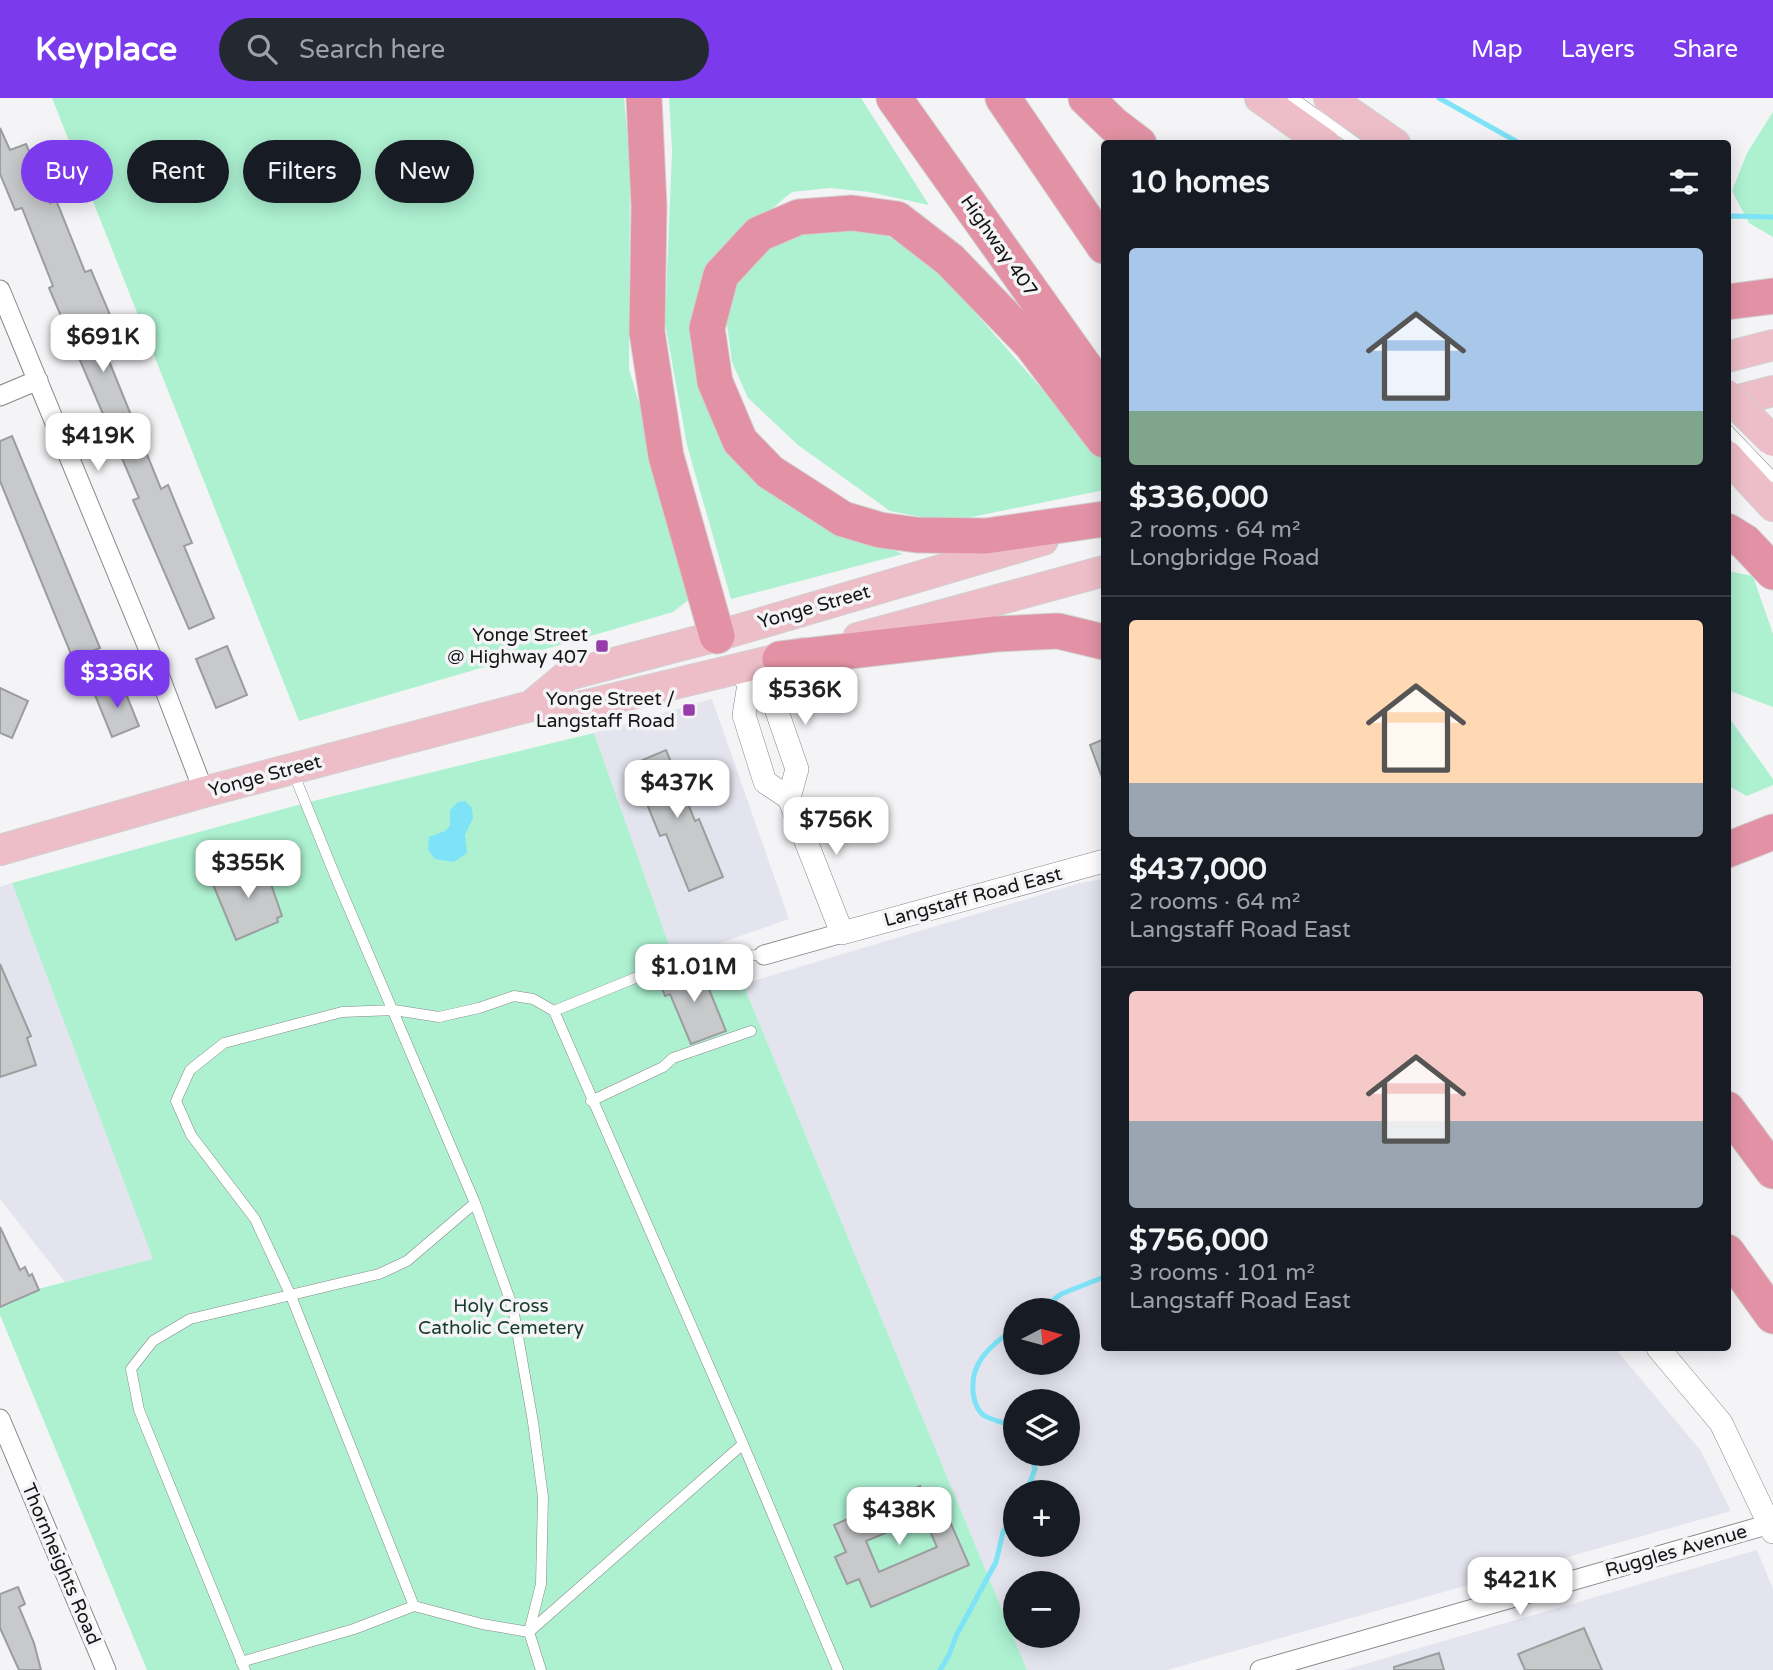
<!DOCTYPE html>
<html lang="en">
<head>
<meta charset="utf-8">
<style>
  body { margin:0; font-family:"Varela Round",sans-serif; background:#242831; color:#f1f3f6; height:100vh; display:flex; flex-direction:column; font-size:26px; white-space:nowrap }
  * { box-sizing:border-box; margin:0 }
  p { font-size:23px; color:#9ea1a6 }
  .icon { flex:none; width:38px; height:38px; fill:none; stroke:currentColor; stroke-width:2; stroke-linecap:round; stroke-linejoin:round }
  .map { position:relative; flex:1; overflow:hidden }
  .side { position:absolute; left:1101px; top:42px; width:630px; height:1211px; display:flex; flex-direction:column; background:#171b24; border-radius:7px; box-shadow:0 4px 18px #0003 }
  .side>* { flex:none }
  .hud { position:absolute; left:21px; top:42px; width:665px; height:63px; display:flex; gap:14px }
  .needle { width:46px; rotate:84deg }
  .tools { position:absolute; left:1003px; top:1200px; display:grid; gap:14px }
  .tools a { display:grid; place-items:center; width:77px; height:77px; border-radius:50%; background:#171b24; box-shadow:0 4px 18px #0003; font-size:35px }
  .price { position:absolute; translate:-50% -60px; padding:0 16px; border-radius:14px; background:#fff; color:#222; font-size:23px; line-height:46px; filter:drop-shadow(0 2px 4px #0008) }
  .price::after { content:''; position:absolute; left:50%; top:42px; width:21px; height:16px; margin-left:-10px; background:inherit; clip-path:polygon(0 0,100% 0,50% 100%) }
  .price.on { background:#7c3aed; color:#fff }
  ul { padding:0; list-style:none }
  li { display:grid; align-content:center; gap:14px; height:371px; padding:0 28px }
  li+li { border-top:2px solid #363941 }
  li span { display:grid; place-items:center; height:217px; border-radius:7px; color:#555 }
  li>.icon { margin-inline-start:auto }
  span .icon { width:126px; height:126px; fill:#fffc; stroke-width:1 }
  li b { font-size:30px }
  h2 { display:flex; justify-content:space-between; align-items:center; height:84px; padding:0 28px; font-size:30px }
  .chip { padding:0 24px; border-radius:32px; background:#171b24; box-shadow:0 4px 18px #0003; font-size:24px; line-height:63px }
  .chip.on { background:#7c3aed; color:#fff }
  header { display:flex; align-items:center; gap:42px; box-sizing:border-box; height:98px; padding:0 35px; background:#7c3aed; color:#fff }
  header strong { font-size:33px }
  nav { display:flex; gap:38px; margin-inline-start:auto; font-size:24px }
  .search { width:490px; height:63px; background:#242831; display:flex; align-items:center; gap:18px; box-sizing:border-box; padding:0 24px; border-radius:38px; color:#9ea1a6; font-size:26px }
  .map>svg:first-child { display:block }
</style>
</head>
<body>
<header>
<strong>Keyplace</strong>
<div class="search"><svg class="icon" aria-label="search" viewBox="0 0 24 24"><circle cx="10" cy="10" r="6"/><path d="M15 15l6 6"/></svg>Search here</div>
<nav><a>Map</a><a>Layers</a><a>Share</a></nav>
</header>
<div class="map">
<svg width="1773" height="1572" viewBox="0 0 1773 1572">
  <rect width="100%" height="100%" fill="#f4f4f7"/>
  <path fill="#e3e4ee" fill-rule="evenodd" d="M712,601L789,821L674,861L594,635Z
    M1104,781V1250H1615L1701,1353L1731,1413L1167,1572H1027L743,886L1080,785ZM1015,1213H1068V1265H1015ZM1015,1304H1068V1356H1015ZM1015,1395H1068V1447H1015ZM1015,1486H1068V1538H1015Z
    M12,785L154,1161L65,1184L0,1101V789Z
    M1757,1452L1773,1491V1572H1344Z"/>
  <path fill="#adf1d1" d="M52,0H624L630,65L629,271L690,477L691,500L673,514L299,623Z
    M669,0H861L929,107L869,94L830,90L792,94L712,160L690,245L721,338L785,406L903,456L731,501L687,347L665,225L672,52Z
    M1773,14V139L1749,125L1732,93L1747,55Z
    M862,126L924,156L1104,362V392L947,424L890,413L798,347L748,300L732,264L725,212L749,163L800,131Z
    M1727,473L1753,478L1773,536V609L1730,593L1727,599Z
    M1727,617L1773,681V687L1747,698L1727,687Z
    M594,635L674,861L733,846L743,886L1027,1572H147L0,1217V1201L153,1161L12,785L309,704Z"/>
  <path fill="#7ee3f7" d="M465,703L472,710L473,720L465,737L467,755L454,764L435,761L428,752L429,739L445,733L450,728V712L458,704Z"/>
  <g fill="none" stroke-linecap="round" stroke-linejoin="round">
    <path stroke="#7ee3f7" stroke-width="5" d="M1439,0L1521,46
      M1727,120L1733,118L1773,119
      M1040,1213L1061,1196L1104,1179
      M1015,1230C990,1248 967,1266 974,1300C975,1306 979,1315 985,1318C993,1323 1006,1324 1015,1330
      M1026,1395L1035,1371L1031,1356
      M940,1572L949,1557L956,1538L996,1464L1003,1434L1015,1415"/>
  </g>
  <path fill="#c8c9cb" stroke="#9c9d9f" stroke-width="2" fill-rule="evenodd" d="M0,30L10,52L26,46L50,105L56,102L85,174L91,172L113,224L96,231L161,391L168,387L192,445L184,448L214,520L189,531L133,402L139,400L49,190L53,188L22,110L15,112L0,76Z
    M12,338L100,550L73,561L0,383V343Z
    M227,548L247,597L216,610L196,561Z
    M122,586L139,628L112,639L95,597Z
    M0,590L28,603L12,640L0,635Z
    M1104,641V682H1103L1090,647Z
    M666,652L695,723L699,721L723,779L689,793L666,736L660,738L631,667Z
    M263,763L282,818L277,820L278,824L236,842L212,784Z
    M0,866L31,938L27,940L36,967L0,979Z
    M700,869L726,933L691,946L670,896L665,898L658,879Z
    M0,1129L20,1172L25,1169L29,1178L32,1176L39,1192L0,1209Z
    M920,1388L929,1408L941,1403L969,1467L871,1509L859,1481L847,1486L835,1459L846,1454L834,1427ZM924,1419L937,1449L879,1474L866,1443Z
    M18,1489L25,1506L19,1509L34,1545L41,1572H19L0,1530V1496Z
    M1584,1530L1602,1572H1525L1518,1556Z
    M1439,1555L1444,1572H1394V1569Z"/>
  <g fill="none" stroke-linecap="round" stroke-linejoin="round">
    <defs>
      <path id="service" d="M1293,0L1358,46
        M1727,331L1773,379
        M293,674L336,780L475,1105L513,1210L533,1324L543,1399L541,1486L529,1534L541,1572
        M554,913L657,871L714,858L764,857
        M591,1003L663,969L673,960L751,933
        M414,1508L291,1198L255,1121L191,1037L176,1003L190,972L224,945L342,914L394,912L439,919L479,910L514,898L533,901L554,913L743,1346L838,1572
        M241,1564L354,1531L414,1508L482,1526L529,1534L743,1346
        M245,1572L139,1312L131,1271L153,1243L190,1221L379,1176L407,1163L475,1105"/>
      <path id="minor" d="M0,192L156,569L204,694
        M0,298L38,282
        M764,857L842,835
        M0,1321L106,1572
        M1260,1572L1770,1426"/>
      <path id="tertiary" d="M742,576L749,586L773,602L797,671L789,700
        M749,586L744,617L765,684L789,700L842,835L1104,763
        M1658,1250L1721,1325L1773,1434"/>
      <path id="primary" d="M1260,0L1325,46
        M1329,0L1395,46
        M1727,259L1773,247
        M1727,305L1773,293
        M1727,358L1773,408
        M858,540L1104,473
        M531,608L568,577L717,538L1043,442
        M0,752L204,694L531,608L574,610L803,555"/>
      <path id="motorway" d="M644,0L649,108L647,234L666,358L717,538
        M894,0L1104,296
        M1003,0L1104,148
        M1086,0L1114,27L1139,46
        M1727,204L1773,198
        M1104,342L1031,246L950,162L897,121L852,115L799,119L759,136L721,177L707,230L715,284L740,343L770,374L843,421L880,432L917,437L986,438L1104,421
        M1727,433L1745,444L1773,474
        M780,561L996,536L1058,533L1104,544
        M1727,752L1773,734
        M1727,1011L1773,1073
        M1727,1154L1773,1218"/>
    </defs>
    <use href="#service" stroke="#88888b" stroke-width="11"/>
    <use href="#minor" stroke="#88888b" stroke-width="21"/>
    <use href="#tertiary" stroke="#88888b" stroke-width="24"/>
    <use href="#primary" stroke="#d0d0d0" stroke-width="32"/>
    <use href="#motorway" stroke="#d0d0d0" stroke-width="37"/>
    <use href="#service" stroke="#fff" stroke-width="10"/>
    <use href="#minor" stroke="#fff" stroke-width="19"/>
    <use href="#tertiary" stroke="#fff" stroke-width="23"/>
    <use href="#primary" stroke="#eebec8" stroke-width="30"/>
    <use href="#motorway" stroke="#e292a4" stroke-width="35"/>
    <defs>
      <path id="primary-bridge" d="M1727,297L1773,343"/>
    </defs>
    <use href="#primary-bridge" stroke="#d0d0d0" stroke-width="32" stroke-linecap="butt"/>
    <use href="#primary-bridge" stroke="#eebec8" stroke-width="30"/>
  </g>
  <g fill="#963da9" stroke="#f4f4f7" stroke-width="2.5">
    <rect x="595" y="541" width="14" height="14" rx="3.5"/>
    <rect x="682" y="605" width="14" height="14" rx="3.5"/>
  </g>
  <g text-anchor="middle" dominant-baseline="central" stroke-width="7" stroke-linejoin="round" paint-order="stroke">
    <g font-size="19" fill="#151516" stroke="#f4f4f7">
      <text transform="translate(999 148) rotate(55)">Highway 407</text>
      <text transform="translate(814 509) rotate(-16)">Yonge Street</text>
      <text transform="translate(265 678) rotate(-15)">Yonge Street</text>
      <text transform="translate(973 799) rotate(-15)">Langstaff Road East</text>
      <text transform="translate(1676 1453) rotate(-16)">Ruggles Avenue</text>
      <text transform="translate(61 1466) rotate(67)">Thornheights Road</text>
    </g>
    <g font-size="19" fill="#151516" stroke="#f4f4f7" text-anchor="end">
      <text x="588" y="537">Yonge Street<tspan x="588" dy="22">@ Highway 407</tspan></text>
      <text x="675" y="601">Yonge Street /<tspan x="675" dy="22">Langstaff Road</tspan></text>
    </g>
    <g font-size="19" fill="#163c2d" stroke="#f4f4f7">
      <text x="501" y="1208">Holy Cross<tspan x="501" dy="22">Catholic Cemetery</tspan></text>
    </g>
  </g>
</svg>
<div class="tools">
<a><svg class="needle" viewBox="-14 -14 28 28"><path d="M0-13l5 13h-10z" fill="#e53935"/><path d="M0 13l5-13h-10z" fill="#9ea1a6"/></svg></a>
<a><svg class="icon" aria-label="layers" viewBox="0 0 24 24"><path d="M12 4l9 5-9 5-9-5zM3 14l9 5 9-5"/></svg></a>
<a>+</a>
<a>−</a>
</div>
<b class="price" style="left:103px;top:276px">$691K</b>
<b class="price" style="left:98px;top:375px">$419K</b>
<b class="price on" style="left:117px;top:612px">$336K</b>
<b class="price" style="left:805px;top:629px">$536K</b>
<b class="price" style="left:677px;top:722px">$437K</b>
<b class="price" style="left:836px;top:759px">$756K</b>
<b class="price" style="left:248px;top:802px">$355K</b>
<b class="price" style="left:694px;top:906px">$1.01M</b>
<b class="price" style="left:899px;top:1449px">$438K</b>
<b class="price" style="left:1520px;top:1519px">$421K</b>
<div class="hud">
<a class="chip on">Buy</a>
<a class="chip">Rent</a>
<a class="chip">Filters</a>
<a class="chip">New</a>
</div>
<section class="side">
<h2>10 homes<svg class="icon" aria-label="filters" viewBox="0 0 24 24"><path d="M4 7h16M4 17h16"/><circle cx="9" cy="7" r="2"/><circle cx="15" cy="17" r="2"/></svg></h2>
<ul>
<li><span style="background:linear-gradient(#a9c7e8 75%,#7fa58c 0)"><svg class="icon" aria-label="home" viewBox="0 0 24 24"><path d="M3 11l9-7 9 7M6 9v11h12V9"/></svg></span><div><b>$336,000</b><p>2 rooms · 64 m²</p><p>Longbridge Road</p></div></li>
<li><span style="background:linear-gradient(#ffd9b3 75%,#9aa5b1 0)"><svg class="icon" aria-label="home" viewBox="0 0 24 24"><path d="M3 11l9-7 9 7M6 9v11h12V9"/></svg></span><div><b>$437,000</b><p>2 rooms · 64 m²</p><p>Langstaff Road East</p></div></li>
<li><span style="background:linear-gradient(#f6c9c9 60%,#9aa5b1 0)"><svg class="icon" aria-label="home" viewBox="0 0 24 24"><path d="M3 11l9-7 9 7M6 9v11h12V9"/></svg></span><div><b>$756,000</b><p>3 rooms · 101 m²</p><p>Langstaff Road East</p></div></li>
</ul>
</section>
</div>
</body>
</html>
